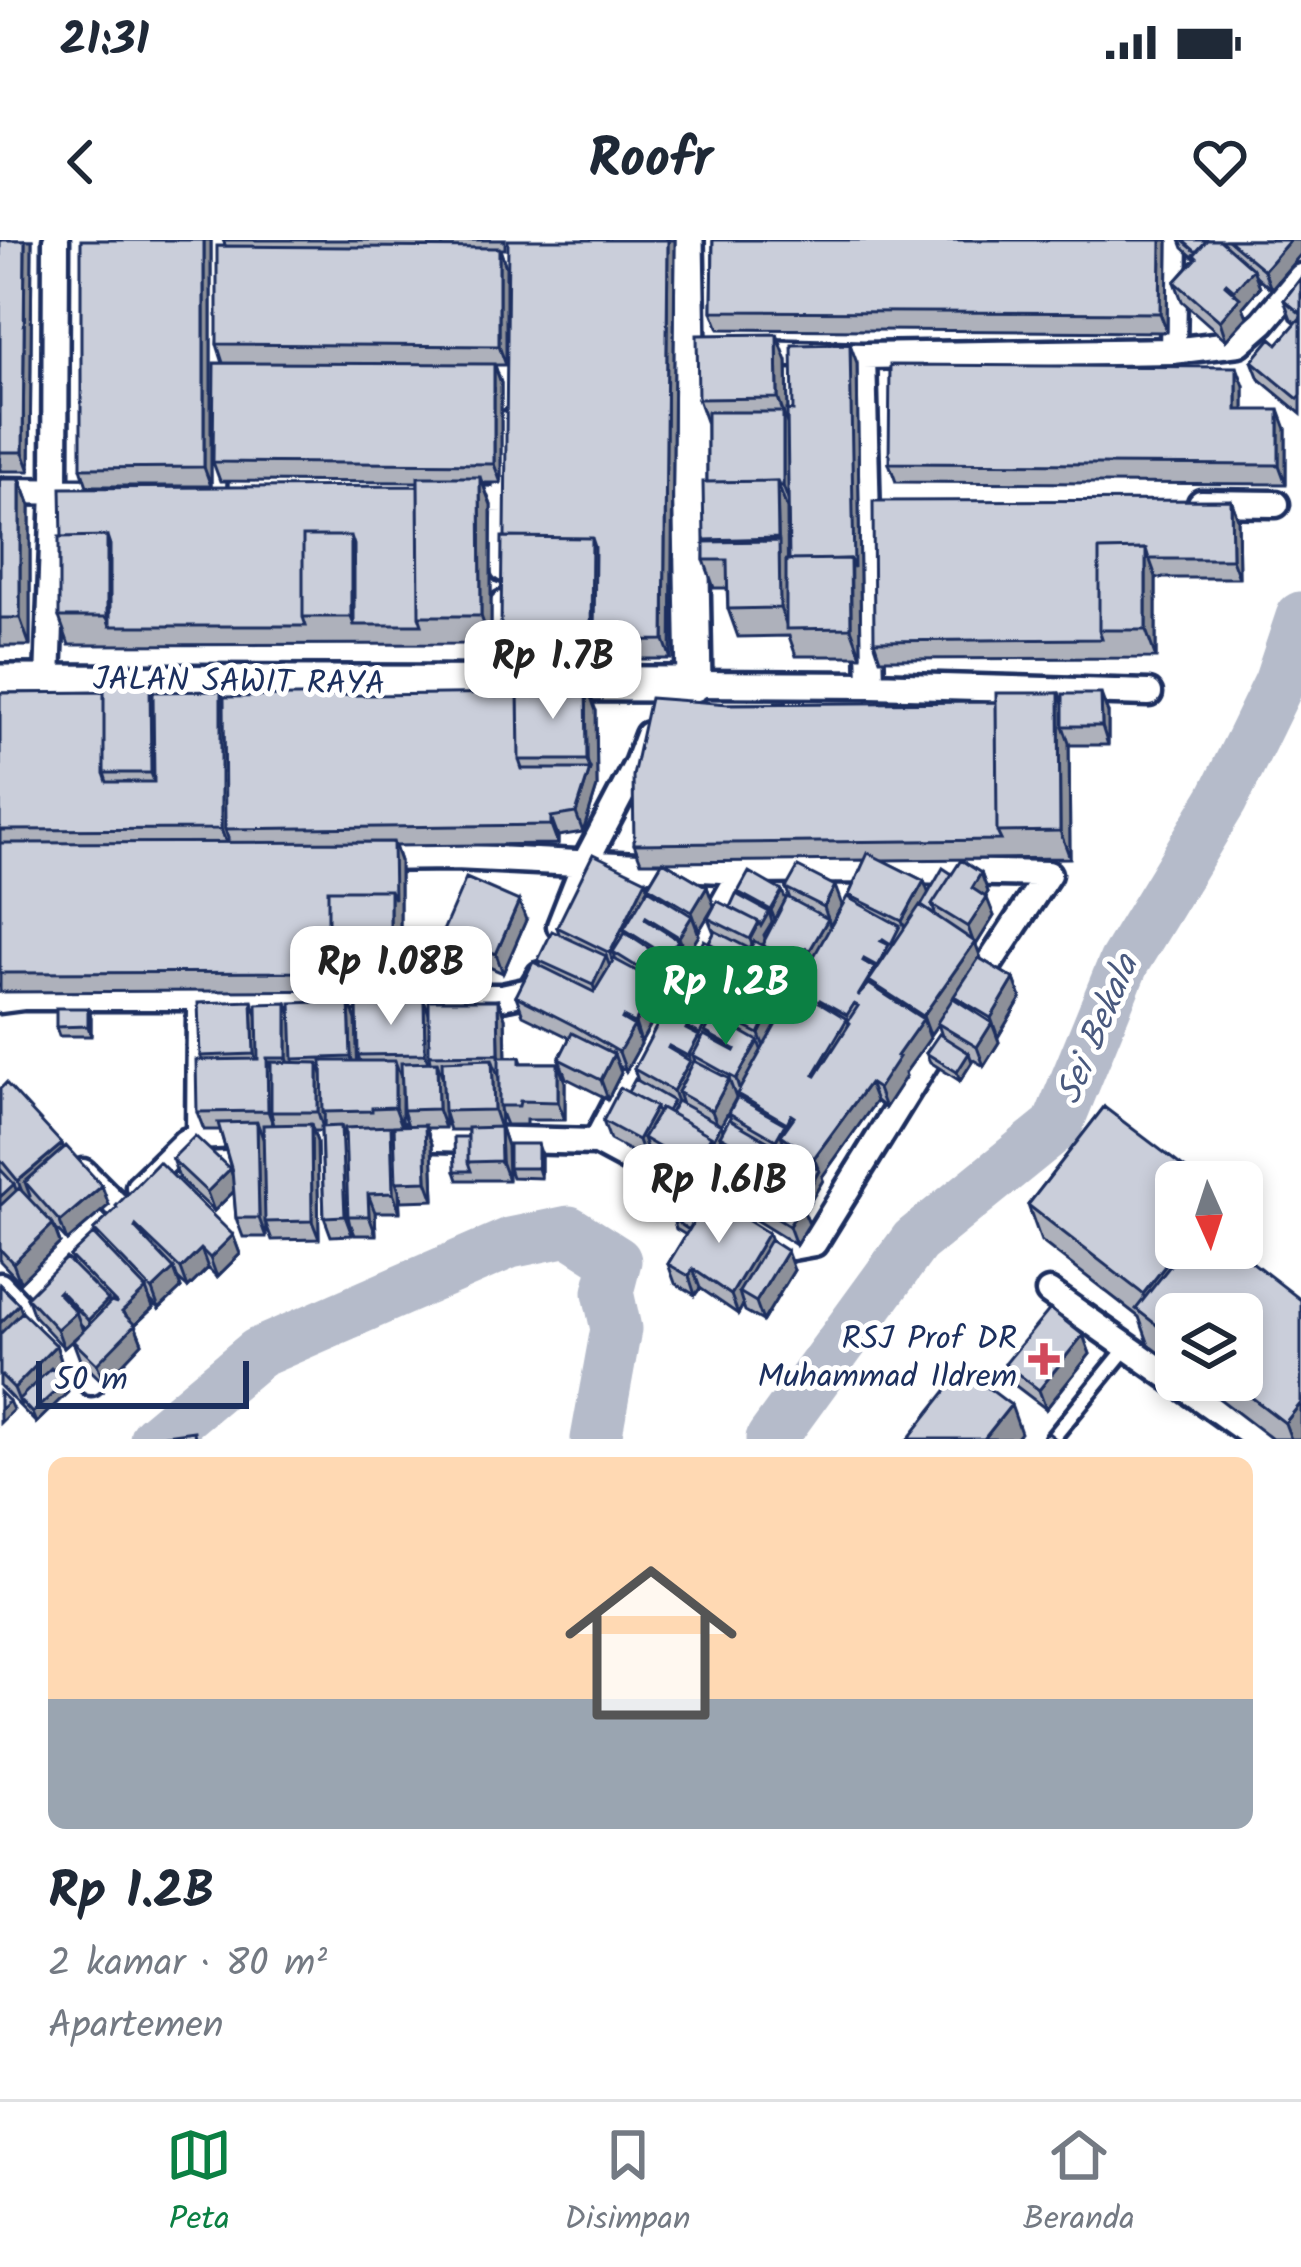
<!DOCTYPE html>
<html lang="id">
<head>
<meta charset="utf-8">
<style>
  body { margin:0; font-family:Kalam,sans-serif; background:#f2f2f3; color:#1f2937; height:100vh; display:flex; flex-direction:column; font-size:45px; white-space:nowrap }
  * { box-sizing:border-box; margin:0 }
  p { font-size:39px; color:#747a83 }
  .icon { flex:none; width:66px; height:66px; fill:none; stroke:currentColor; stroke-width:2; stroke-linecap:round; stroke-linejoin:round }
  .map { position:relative; height:1199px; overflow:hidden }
  .panel { display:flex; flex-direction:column; background:#fff; flex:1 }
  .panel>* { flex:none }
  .needle { width:78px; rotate:177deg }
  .tools { position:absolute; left:1155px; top:921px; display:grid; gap:24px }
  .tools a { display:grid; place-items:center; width:108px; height:108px; border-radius:18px; background:#fff; box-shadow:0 6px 18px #0003; font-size:60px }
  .scale { position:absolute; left:36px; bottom:30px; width:213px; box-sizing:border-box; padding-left:12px; border:6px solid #1b2f5e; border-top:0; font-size:33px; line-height:42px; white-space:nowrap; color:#1b2f5e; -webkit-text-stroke:9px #fff; paint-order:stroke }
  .price { position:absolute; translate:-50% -102px; padding:0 27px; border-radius:24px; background:#fff; color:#222; font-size:39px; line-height:78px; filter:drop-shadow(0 3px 6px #0008) }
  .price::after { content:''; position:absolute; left:50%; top:72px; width:36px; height:27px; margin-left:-18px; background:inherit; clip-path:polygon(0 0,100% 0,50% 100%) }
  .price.current { background:#0b8043; color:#fff }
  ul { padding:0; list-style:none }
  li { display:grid; align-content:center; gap:24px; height:636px; padding:0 48px }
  li span { display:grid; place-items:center; height:372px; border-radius:18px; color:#555 }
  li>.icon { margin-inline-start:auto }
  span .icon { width:216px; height:216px; fill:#fffc; stroke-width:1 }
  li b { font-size:51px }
  .status { display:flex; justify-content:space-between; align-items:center; height:84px; padding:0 60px; background:#fff; direction:ltr }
  .status svg { height:33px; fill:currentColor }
  header { display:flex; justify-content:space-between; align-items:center; height:156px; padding:0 48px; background:#fff; font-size:54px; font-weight:800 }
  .tab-bar { display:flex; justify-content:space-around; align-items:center; height:168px; border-top:3px solid #e0e1e3; background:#fff; font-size:33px; color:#747a83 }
  .tab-bar a { display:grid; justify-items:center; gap:6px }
  .tab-bar .current { color:#0b8043 }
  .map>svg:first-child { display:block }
</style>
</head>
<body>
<div class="status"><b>21:31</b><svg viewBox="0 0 49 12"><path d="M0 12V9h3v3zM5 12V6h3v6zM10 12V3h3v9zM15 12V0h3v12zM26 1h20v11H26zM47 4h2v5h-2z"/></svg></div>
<header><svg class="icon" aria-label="back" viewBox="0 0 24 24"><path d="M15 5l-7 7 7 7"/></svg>Roofr<svg class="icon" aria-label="heart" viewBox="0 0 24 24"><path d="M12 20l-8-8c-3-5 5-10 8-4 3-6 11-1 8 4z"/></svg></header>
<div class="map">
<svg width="1301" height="1199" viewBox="0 0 1301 1199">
  <rect width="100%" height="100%" fill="#fff"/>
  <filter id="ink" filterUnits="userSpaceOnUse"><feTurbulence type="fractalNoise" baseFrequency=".00833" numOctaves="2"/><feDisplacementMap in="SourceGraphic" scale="24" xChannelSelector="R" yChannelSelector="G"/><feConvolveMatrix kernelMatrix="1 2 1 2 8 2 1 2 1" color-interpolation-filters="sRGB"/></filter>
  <g filter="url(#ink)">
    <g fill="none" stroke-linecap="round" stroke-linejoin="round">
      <path stroke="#b5bbca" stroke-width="51" d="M155,1199L258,1113L510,1003L569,991L616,1021L608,1052L616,1089L596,1199
        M771,1199L915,1001L1057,886L1124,722L1222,560L1279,443L1301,377"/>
      <defs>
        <path id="lane" d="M1052,1199L1127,1107"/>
        <path id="street" d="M1173,111L1175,0
          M757,113L863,116L1173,111L1239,103L1263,82L1301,37
          M863,116L871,445
          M0,251L94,252
          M213,256L218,0
          M459,259L504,260
          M1201,263L1276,264
          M504,329L507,184
          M48,440L55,251L56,0
          M694,444L871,445L1149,453
          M502,445L503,364
          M367,618L455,617L742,631L865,630L1048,634
          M560,686L584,625L637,524L648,495
          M974,747L1048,634
          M0,760L23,757H502L530,751L540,735
          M199,897L250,894
          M398,897L596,902L792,1007L814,1003L945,791
          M596,902L681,739L742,631
          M83,932L119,968
          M139,947L185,902L199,897L200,771
          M0,1046L91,1142
          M1049,1052L1258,1199"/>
        <path id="secondary" d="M0,442L694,444L686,0"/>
      </defs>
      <use href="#lane" stroke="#1b2f5e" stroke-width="21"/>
      <use href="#street" stroke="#1b2f5e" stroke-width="33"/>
      <use href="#secondary" stroke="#1b2f5e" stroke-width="42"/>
      <use href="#lane" stroke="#fff" stroke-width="12"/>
      <use href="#street" stroke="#fff" stroke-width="24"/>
      <use href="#secondary" stroke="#fff" stroke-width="33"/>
    </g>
    <path fill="#aeb1bb" stroke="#1b2f5e" stroke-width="3" fill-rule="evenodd" d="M0,0H32L30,231H0Z
      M211,0V246H87L81,228Z
      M223,0H505V9H500L506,27V125H495L501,143V243H483L491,265V404L69,405L59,377L418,246V242L220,241L213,222L223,123L217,104L226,7Z
      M675,0L671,419H511L501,391L505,297Z
      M713,0H1168L1167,92L719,89L712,71Z
      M1180,0H1301L1271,49L1256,36L1260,47L1243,67L1247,77L1226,100L1182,61L1175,42L1195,19L1183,8Z
      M1301,38V174L1259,139L1252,121L1278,104L1296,83L1291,79L1284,60Z
      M787,121L788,170L793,171L857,123L861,416H796L789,396L738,397L728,369L727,348H714L704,320L707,242V184L698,159Z
      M1244,146V170L1286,189V244L896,242L889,223Z
      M0,239H20L30,266V406H0Z
      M1231,260L1238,279L1239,338H1156V418L880,419L874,401Z
      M153,452L224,460L596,471L597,547L583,592L558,596V604L395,606L400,621V750L0,752V453Z
      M1059,453L1063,463L1108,473V505H1070L1069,503L1070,618L882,620L924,641L928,653L952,634L981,633L988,652L985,656L994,676L976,705L981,719L1014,739L1021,758L998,797L997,796L999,802L984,826L970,818L972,822L960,841L930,822L926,813L942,796L938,784L930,795L928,794L930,798L905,833L906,836L885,868L876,861L822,937L823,940L804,972L809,984L796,1005L710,952L705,937L700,946L650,917L648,913L645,919L610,900L603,881L638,841L634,829L678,753L676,748L692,727L691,724L709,703L714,693L708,678L730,667L739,656L738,652L790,659L786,648L842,665L831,687L851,659L849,655L865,620L664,622L707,647L714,666L699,691L698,690L699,695L686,716L683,715L684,719L674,735L672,733L674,739L663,756L664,761L641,802L639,801L641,804L626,831L619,826L621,833L608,859L566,838L559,819L570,798L523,775L516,756L541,726L538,720L559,694L557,687L646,640L649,650L648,646L662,622H641L634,604L729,464L996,462ZM809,717L813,719L803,736L802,731ZM734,853L739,858L729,873L731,880L723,889L721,885L736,858Z
      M526,680L503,733L449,710L443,691Z
      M424,760L429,772L498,760L505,778L506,817H520L522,823H558L565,842V880H526V885H506L500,870L501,888L507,906L508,940H458L455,931L468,897V890H450L445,874V888H426L432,904L434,960L402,961L399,951L400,972H375L376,995H355L351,985L352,995L331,996L324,977L321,891H313L317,902L319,999L272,1000L266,984V997H243L236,978L234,951L214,971L179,938L172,919L233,936L220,890H204L197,872L202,820L200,816L258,776L287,763L292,778L356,780L357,821H360L358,815ZM402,856L403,870L408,886H402Z
      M88,768L91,777V796H59L56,787Z
      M0,849L62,904L63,909L109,965L67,1001L54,987L60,1003L20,1042L0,1021Z
      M1104,867L1301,1199H1272L1195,1140H1242L1176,1074V1125L1149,1105L1139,1077L1041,1001L1028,965Z
      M541,913V938L512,937L509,928Z
      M705,963L768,993L771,1001L794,1030L763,1081L745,1071L743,1065L738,1074L700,1048L695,1055L675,1043L668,1024L686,995L676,989L673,979Z
      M117,969L233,995L240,1014L217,1037L208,1028L188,1048L178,1039L181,1048L159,1069L151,1061L153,1068L135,1085L142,1103L104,1143L80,1120L73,1101L85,1088L80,1084L83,1091L64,1108L34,1076L27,1057L73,1026L70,1016L97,998L94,990Z
      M0,1045L19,1064L22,1073L56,1105L62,1124L55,1132L65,1142L68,1152L36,1183L0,1146Z
      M1083,1095L1090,1114L1046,1169L1012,1143L1005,1124Z"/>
    <path fill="#8d9099" stroke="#1b2f5e" stroke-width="3" d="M25,0H32L30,231L23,212Z
      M204,0H211V246L204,227Z
      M668,0H675L671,419L664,400Z
      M1161,0H1168L1167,92L1160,73Z
      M1290,0H1301V14L1271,49L1264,30Z
      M499,8L506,27V125L499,106Z
      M1253,29L1260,47L1243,67L1247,77L1226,100L1220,81L1238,60L1234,50Z
      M777,94L787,121L788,186L778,158Z
      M850,104L857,123L861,416L851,388Z
      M494,124L501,143V243L494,224Z
      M1237,127L1244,146V189L1237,170Z
      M1279,170L1286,189V244L1279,225Z
      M783,172L790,191V265L783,246Z
      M480,237L491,265V404L481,376Z
      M20,239L30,266V406L20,378Z
      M777,241L787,269L788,389L780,368Z
      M1231,260L1238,279L1239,338L1232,319Z
      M107,296L117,324L110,386L107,377Z
      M351,296L361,324L354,385L351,377Z
      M592,298L602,326L594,401L591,392Z
      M1146,309L1156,337V418L1146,390Z
      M150,443L160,470L161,560L151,533Z
      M586,443L596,471L597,547L583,592L576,573L590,529L587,520Z
      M221,451L228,470L225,589L228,598V608L221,589Z
      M1059,453L1069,480L1063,486L1069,503L1070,618L1060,591Z
      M1101,454L1108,473V505L1102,486Z
      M551,577L558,596V604L551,585Z
      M393,602L400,621V750L390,722V650Z
      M981,633L988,652L979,666L972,648Z
      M646,640L653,659L624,689L630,705L613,712L619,727L616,732L610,713Z
      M924,641L931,660L909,700L902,681Z
      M835,646L842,665L830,686L824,667Z
      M707,647L714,666L699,691L692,672Z
      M782,651L786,660L775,680L771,670Z
      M987,658L994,676L976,705L982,721L930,795L923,776L974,704L968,687Z
      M519,661L526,680L503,733L496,714Z
      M769,672L772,682L764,695L766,701L757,718L750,699L759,682Z
      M692,676L699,695L686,716L679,697Z
      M828,679L831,689L814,720L810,710Z
      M678,700L684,719L674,735L667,716Z
      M806,708L809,717L802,731L807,745L796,765L789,746L794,729Z
      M606,716L613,735L600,764L593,745Z
      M667,720L674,739L663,756L664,761L641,802L635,783L657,742L655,738Z
      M742,721L748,740L732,743L738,757L718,773L721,783L719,787L712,768Z
      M1014,739L1021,758L998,797L991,778Z
      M787,745L794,763L782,785L775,766Z
      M424,760L431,779L429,815L432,833L425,814Z
      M498,760L505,778L506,833L499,814Z
      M252,761L259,780L261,833L254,814Z
      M349,761L356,780L358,836L351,817Z
      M287,763L294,782V837L287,818Z
      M773,765L780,784L766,812L759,794Z
      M88,768L91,777V796L88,786Z
      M623,777L629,794L634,786L641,804L626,831L619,812Z
      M847,779L854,798L821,854L814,835Z
      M923,779L930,798L905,833L906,836L885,868L878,849L897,816Z
      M992,783L999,802L984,826L977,807Z
      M687,787L694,805L699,796L706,815H693L698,830L678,852L682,865L680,870L673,851L690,821Z
      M758,801L765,820L742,858L736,839Z
      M969,813L972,822L960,841L957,832Z
      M614,814L621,833L608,859L601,840Z
      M267,818L274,837L271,872L275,890L268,871Z
      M492,819L499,838L501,888L507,906L508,940L501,921L500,888L494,870Z
      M395,821L402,840V886L395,867Z
      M437,822L444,841L445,888L438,869Z
      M318,823L325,842L324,891L318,872Z
      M558,823L565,842V880L558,862Z
      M729,839L736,858L721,885L725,895L720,896L721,901L717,910L713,900L719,889L712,871Z
      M869,843L876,861L822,937L823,940L804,972L809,984L796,1005L789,986L819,931L814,918Z
      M656,867L663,886L643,898L648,913L645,919L638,900Z
      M257,882L264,901L266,997L259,978Z
      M311,884L317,902L319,999L312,981Z
      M785,884L791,902L781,895L787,911L783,919L776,900Z
      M425,885L432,904L434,960L427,941Z
      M341,886L348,905V976L352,995L345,976Z
      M391,886L398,905L396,942L399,951L400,972L393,953Z
      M711,896L717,915L703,933L705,937L700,946L693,927Z
      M62,904L68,923L25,942L30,956L25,960L18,941Z
      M538,904L541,913V938L538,928Z
      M774,905L781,923H776L778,928L763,954L760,944L767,930L764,921Z
      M230,929L237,948L214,971L207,952Z
      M14,944L21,963L0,982V957Z
      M102,946L109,965L67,1001L60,982Z
      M368,954L375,972L376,995L369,976Z
      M53,984L60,1003L20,1042L13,1023Z
      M768,993L775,1012L739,1052L743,1065L738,1074L731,1055Z
      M233,995L240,1014L217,1037L210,1018Z
      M1179,1008H1220L1153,1082L1143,1054Z
      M201,1009L208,1028L188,1048L181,1029Z
      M787,1011L794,1030L763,1081L756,1062Z
      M174,1029L181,1048L159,1069L152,1050Z
      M693,1029L700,1048L695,1055L689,1036Z
      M146,1049L153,1068L135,1085L142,1103L104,1143L97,1124L122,1072Z
      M108,1060L115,1079L95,1098L88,1080Z
      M19,1064L26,1083L0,1109V1083Z
      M76,1072L83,1091L64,1108L57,1089Z
      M1083,1095L1090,1114L1046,1169L1039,1150Z
      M56,1105L62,1124L24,1164L19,1159L21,1166L14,1148Z
      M65,1142L68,1152L36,1183L32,1173Z
      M9,1161L13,1170L0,1183V1170Z
      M1301,1163V1199H1291L1285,1183Z
      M1011,1165L1021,1193L1016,1199H984Z"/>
    <path fill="#caceda" stroke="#1b2f5e" stroke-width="3" fill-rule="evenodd" d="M0,0H25L23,212H0Z
      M81,0H204V227L81,228Z
      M508,0H668L664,400L594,401L595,307L592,298L505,297Z
      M713,0H1161L1160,73L712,71Z
      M1182,0H1207L1196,12Z
      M1207,0H1220L1253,29L1234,50L1226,43L1225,45L1240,58L1220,81L1175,42L1197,18L1194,15Z
      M1228,0H1290L1264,30Z
      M217,6L499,8V106L217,104Z
      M1301,38V74L1284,60Z
      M1301,77V155L1298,159L1252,121L1271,98L1278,104Z
      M777,94L778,158L698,159L697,95Z
      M850,104L854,328L850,319L789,320L787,170L793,171L792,105Z
      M214,123L494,124V224L213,222Z
      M890,125L1237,127V170H1279V225L889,223Z
      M707,172H783V246H779L777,241L707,242Z
      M418,237H480L481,376H419Z
      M0,239H20V378H0Z
      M777,241L778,298L704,300L703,242Z
      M418,246L419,376L422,385H354V305L351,296H303V377L306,386H110V305L107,296L62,297L61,248Z
      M1231,260L1232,319H1149L1146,309L1099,310V390L1102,399L874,401L873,261Z
      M107,296V377H59V297Z
      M303,296H351V377H303Z
      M502,297L592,298L591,392L501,391Z
      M779,301L780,368L728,369L727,320H704V302Z
      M1146,309V390H1099V310Z
      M850,319L851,388L786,389V320Z
      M104,443H150L151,533H104Z
      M586,443L587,520H519L518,444Z
      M221,451V589L0,590V453L104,452V533L107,542H154L153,452Z
      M518,453L519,520L522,529H590L576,573L551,577V585L225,589L224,457Z
      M996,453H1059L1060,591L997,592Z
      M1063,454H1101L1102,486H1063Z
      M650,458L729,464L996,462L997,592L1001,600L634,604L633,536Z
      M393,602L394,659L390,650H328V723L332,732L0,733V603Z
      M868,613L924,641L902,681L849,655Z
      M593,614L646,640L610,713L557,687Z
      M961,620L981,633L972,648L987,658L968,687L932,665Z
      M663,621L707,647L692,672L648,646Z
      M798,627L835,646L824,667L786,648Z
      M943,628L952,634L932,665L935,673L934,675L921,666Z
      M749,632L782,651L771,670L738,652Z
      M466,638L519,661L496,714L443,691Z
      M648,649L692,676L679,697L646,677L645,679L678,700L667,716L624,689Z
      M328,650H390V722L328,723Z
      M736,654L769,672L761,686L759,682L730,667Z
      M787,657L828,679L810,710L806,708L797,724L762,705Z
      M847,657L900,686L891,704L883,699L881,701L889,705L877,726L864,719L863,721L875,728L858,756L869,744L923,779L897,816L899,817L878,849L869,843L814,918L781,895L794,877L791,875L787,883L737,854ZM820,760L847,775L854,764L858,766L848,781L850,783L816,836L814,835L847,779L819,762Z
      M717,661L759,682L750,699L708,678Z
      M920,665L975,702L923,776L869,741Z
      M552,691L606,716L593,745L538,720Z
      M715,691L750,709L743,724L742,721L709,703Z
      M625,693L667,720L655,738L613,712Z
      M704,700L742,721L712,768L676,748L689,725L698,730L699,728L691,724Z
      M754,701L800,726L789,746L787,745L775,766L773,765L759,794L718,773L716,770L728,745L756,756L732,743Z
      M979,718L1014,739L991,778L954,756Z
      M614,719L657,742L635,783L623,777L622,779L634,786L619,812L575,786L516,756L533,722L594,752Z
      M675,751L712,771L700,794L687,787L686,789L699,796L688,816L669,806L668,808L690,821L673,851L634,829Z
      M953,758L992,783L977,807L937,783Z
      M424,760L425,814L358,815L357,761Z
      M429,760H498L499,814L429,815Z
      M252,761L254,814L200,816L198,763Z
      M349,761L351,817L293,819L291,763Z
      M287,763V818H267L268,871L197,872L196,820L258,819L257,764Z
      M56,768H88V786L56,787Z
      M714,776L758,801L736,839L693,815L704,795L734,811L735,809L705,792Z
      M572,793L614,814L601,840L559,819Z
      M939,794L969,813L957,832L926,813Z
      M499,817H520V823H558V862L520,861L519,866H499Z
      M492,819L494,870L444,871L442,821Z
      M322,821H395V867L372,868V871L323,872Z
      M694,821L729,839L712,871L678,852Z
      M271,822L318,823V872H271Z
      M437,822L438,869L403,870L401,823Z
      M635,839L673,861L667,871L661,868L658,873L656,867L628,852Z
      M6,843L62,904L18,941L0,919V849Z
      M620,848L656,867L638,900L603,881Z
      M737,857L785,884L776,900L729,873Z
      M677,861L721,885L713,900L711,896L670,873Z
      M1104,867L1203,942H1176V1008H1179L1143,1054L1028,965Z
      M661,868L711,896L693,927L643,898Z
      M729,879L774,905L764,921L720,896Z
      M257,882L259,978H236L232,931L218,883Z
      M311,884L312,981L265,982L263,885Z
      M425,885L427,941L396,942L394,886Z
      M341,886L345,976L324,977L321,887Z
      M391,886L393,953L368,954L369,976H348L345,888Z
      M500,887L501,921L468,922V888Z
      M195,896L230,929L207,952L172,919Z
      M454,897H468V922L471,931H455Z
      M509,904H538V928H509Z
      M723,905L767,930L762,940L718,913Z
      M66,906L102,946L60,982L25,942Z
      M785,910L819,930L800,964L769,944L780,926L776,923Z
      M716,912L802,965L789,986L703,933Z
      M159,922L233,995L210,1018L201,1009L181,1029L136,986L135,988L174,1029L152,1050L94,990L117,968L116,966Z
      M0,929L14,944L0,957Z
      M19,948L53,984L13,1023L0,1009V966Z
      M690,953L705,963L689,990L673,979Z
      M709,956L768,993L731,1055L693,1029L689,1036L668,1024Z
      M93,994L146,1049L122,1072L135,1085L97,1124L73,1101L111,1062L117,1064L70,1016Z
      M770,1000L787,1011L756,1062L739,1052Z
      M1184,1008H1234L1301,1060V1163L1285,1183L1229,1140H1242V1074H1176V1100L1136,1069Z
      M66,1018L108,1060L88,1080L60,1051L58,1053L76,1072L57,1089L27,1057Z
      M0,1045L19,1064L0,1083Z
      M1050,1069L1083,1095L1039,1150L1005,1124Z
      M22,1072L56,1105L14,1148L0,1134V1094Z
      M51,1128L65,1142L32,1173L19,1159Z
      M963,1129L1011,1165L984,1199H908Z
      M0,1152L9,1161L0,1170Z
      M194,1191L195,1199H165V1195Z
      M1047,1192L1056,1199H1042Z"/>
  </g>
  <path fill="#d1495b" stroke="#fff" stroke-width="4.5" d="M1038 1101h12v12h12v12h-12v12h-12v-12h-12v-12h12z"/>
  <g text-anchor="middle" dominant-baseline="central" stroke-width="10" stroke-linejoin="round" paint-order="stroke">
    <g font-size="33" fill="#1b2f5e" stroke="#fff">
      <text transform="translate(239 443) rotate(1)">JALAN SAWIT RAYA</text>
    </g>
    <g font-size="33" fill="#1b2f5e" stroke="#fff" text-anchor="end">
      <text x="1017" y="1100">RSJ Prof DR<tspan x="1017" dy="38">Muhammad Ildrem</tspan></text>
    </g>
    <g font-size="36" font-style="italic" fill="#49597e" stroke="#fff">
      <text transform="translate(1099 790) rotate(-67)">Sei Bekala</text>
    </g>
  </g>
</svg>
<div class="tools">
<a><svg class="needle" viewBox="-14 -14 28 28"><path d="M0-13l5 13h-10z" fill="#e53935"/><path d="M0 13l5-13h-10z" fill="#747a83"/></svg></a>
<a><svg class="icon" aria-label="layers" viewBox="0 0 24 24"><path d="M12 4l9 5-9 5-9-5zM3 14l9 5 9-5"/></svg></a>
</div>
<div class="scale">50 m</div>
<b class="price" style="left:553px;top:482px">Rp 1.7B</b>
<b class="price" style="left:391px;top:788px">Rp 1.08B</b>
<b class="price current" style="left:726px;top:808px">Rp 1.2B</b>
<b class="price" style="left:719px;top:1006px">Rp 1.61B</b>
</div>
<section class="panel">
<ul>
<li><span style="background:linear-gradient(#ffd9b3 65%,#9aa5b1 0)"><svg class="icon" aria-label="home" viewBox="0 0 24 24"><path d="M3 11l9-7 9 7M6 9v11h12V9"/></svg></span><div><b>Rp 1.2B</b><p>2 kamar · 80 m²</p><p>Apartemen</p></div></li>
</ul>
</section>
<nav class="tab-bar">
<a class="current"><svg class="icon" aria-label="map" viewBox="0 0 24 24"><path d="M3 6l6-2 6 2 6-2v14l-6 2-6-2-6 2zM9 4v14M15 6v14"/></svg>Peta</a>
<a><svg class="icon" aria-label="saved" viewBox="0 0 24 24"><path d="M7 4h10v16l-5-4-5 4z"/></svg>Disimpan</a>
<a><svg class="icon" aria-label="home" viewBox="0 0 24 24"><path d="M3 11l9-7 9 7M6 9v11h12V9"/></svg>Beranda</a>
</nav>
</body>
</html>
